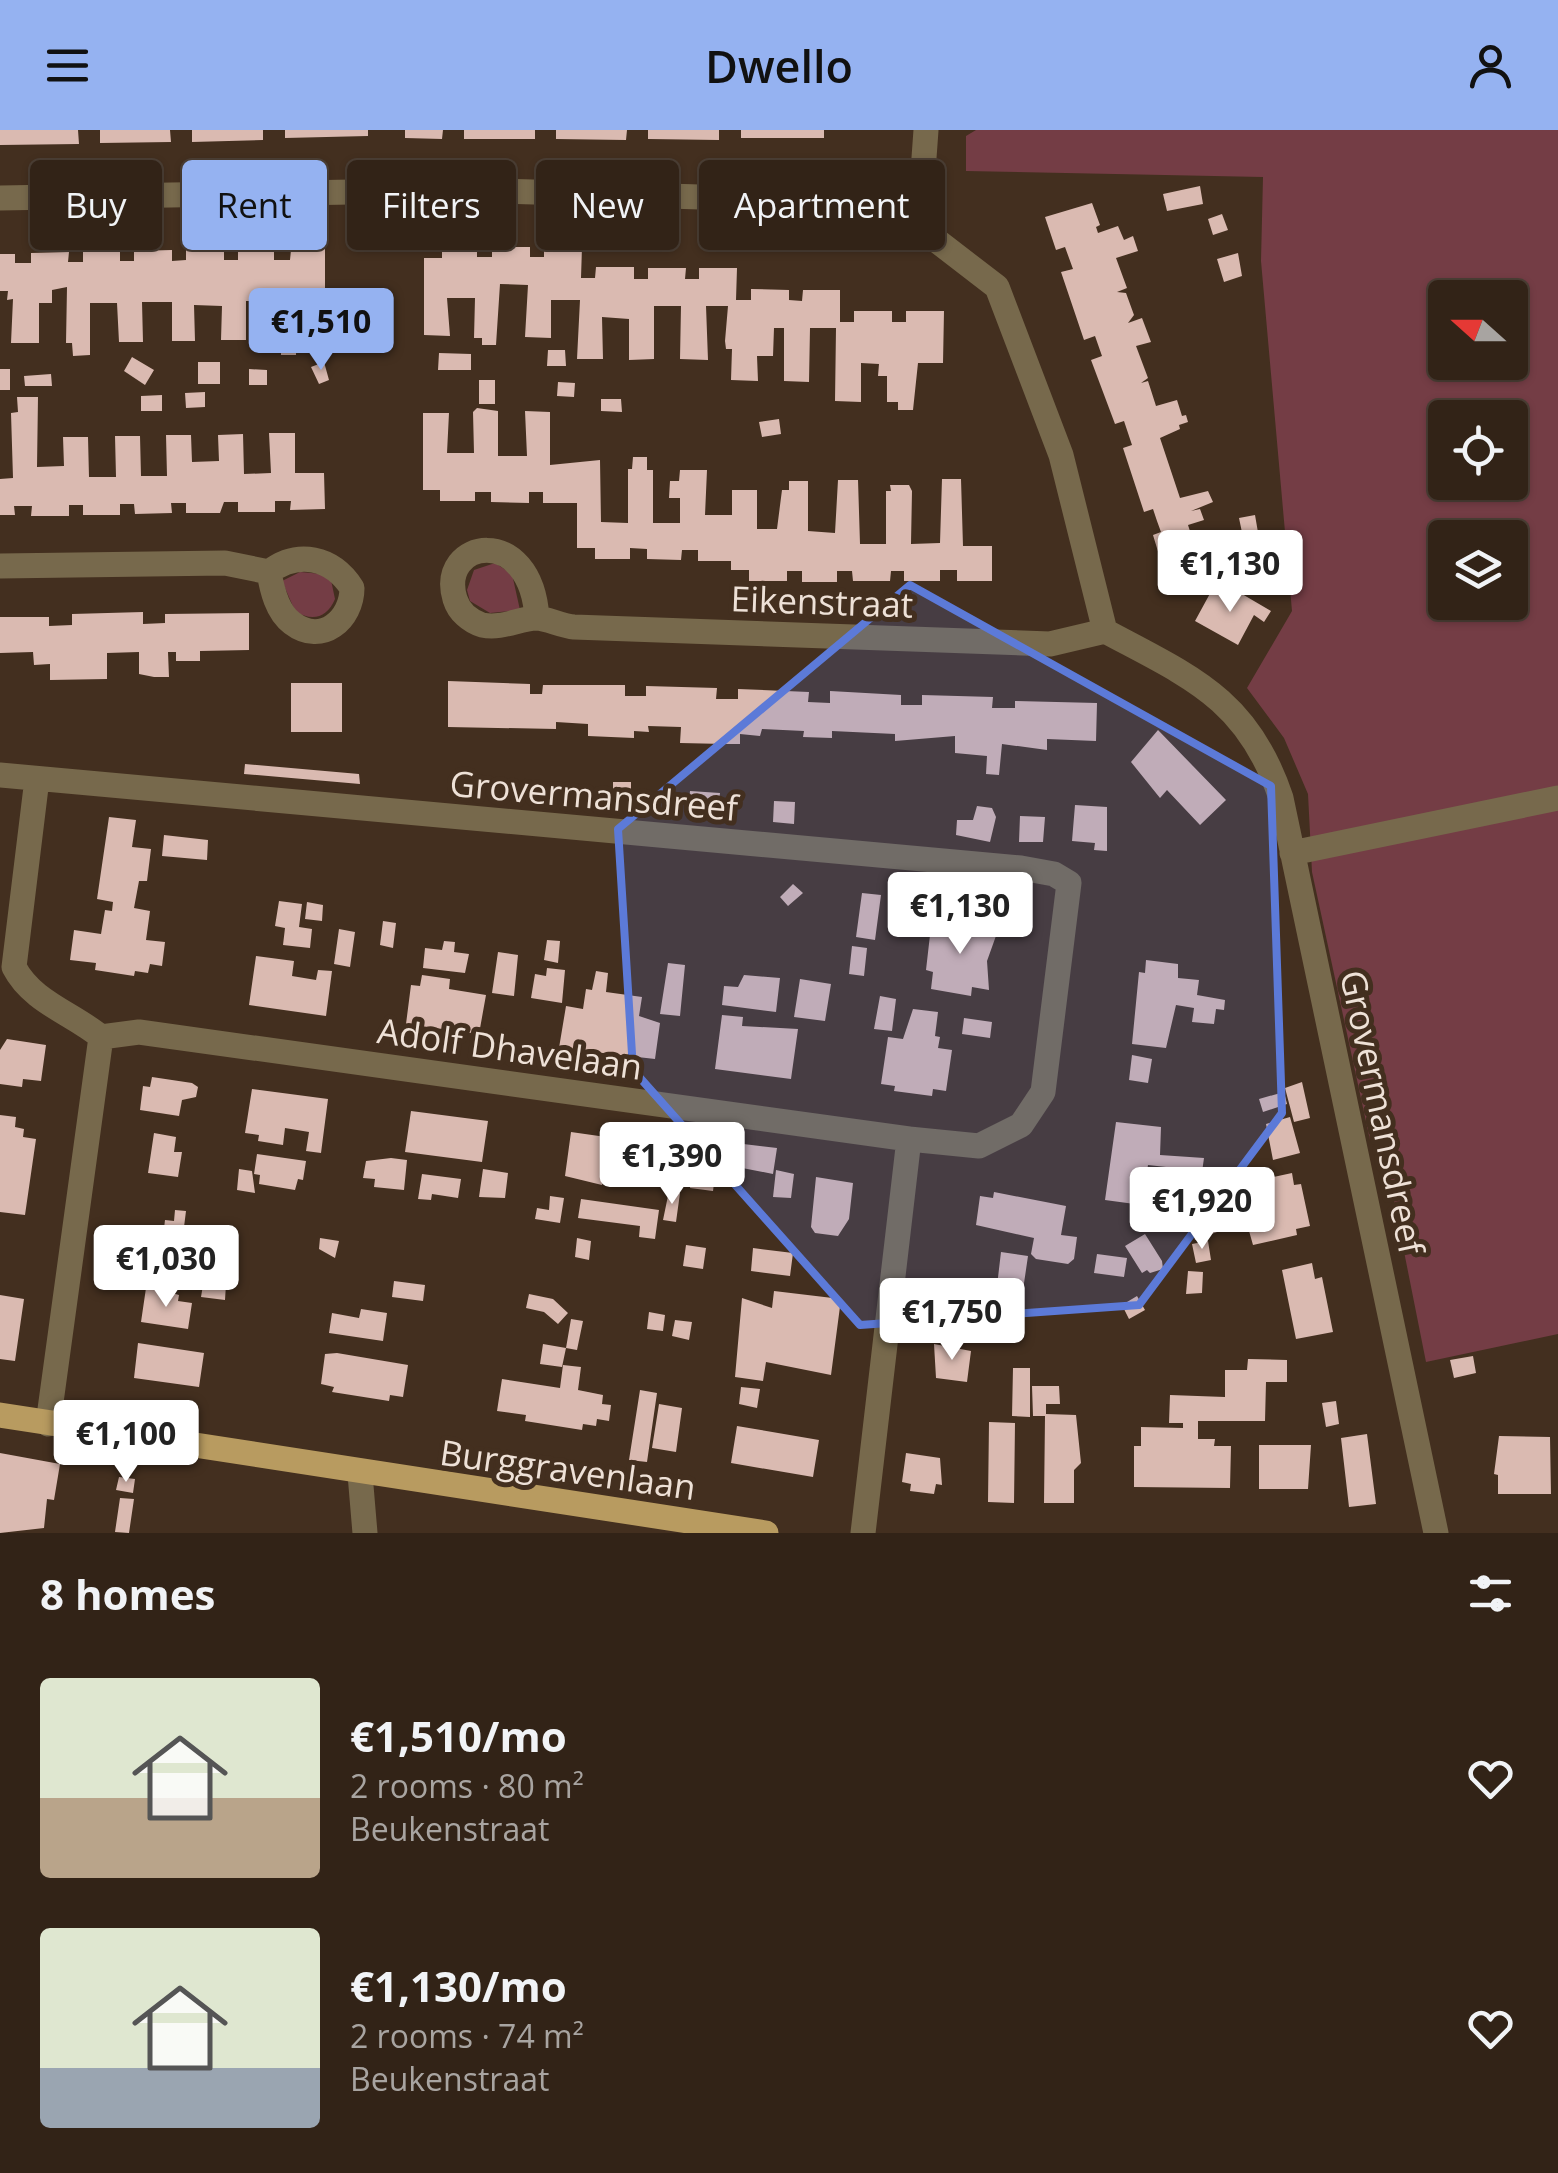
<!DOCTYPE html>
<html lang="en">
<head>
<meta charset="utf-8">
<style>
  body { margin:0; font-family:"Open Sans",sans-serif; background:#3a2b20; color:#f1f3f6; height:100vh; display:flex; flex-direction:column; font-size:38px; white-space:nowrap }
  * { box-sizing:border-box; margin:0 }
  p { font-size:32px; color:#a8a4a1 }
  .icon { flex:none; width:55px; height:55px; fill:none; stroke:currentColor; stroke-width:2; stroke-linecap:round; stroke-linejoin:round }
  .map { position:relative; height:1403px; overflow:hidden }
  .details { display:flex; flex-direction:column; background:#322317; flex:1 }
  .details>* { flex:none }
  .banner { position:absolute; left:30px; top:30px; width:1000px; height:90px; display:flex; gap:20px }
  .needle { width:65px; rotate:291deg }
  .buttons { position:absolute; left:1428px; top:150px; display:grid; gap:20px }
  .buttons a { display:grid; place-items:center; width:100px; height:100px; border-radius:10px; background:#322317; box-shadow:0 2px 8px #0004,0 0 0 2px #4d4036; font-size:50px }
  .price { position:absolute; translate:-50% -85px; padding:0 22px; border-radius:10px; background:#fff; color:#222; font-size:32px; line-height:65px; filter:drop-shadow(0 2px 5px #0008) }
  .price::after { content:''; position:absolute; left:50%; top:60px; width:30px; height:22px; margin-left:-15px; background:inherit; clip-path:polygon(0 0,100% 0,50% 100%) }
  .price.on { background:#95b2f1; color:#111 }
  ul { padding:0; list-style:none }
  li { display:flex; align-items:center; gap:30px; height:250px; padding:0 40px }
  li span { display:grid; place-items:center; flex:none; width:280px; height:200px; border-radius:10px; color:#555 }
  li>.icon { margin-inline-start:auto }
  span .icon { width:120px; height:120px; fill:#fffc; stroke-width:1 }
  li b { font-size:42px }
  h2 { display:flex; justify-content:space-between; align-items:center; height:120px; padding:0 40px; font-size:42px }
  .tag { padding:0 35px; border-radius:10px; background:#322317; box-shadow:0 2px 8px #0004,0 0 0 2px #4d4036; font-size:35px; line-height:90px }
  .tag.on { background:#95b2f1; color:#111 }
  header { display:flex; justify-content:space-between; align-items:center; height:130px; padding:0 40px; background:#95b2f1; color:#111; font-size:45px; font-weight:600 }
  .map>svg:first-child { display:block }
</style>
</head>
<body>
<header><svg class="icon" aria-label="menu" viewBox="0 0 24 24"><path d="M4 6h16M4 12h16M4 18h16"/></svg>Dwello<svg class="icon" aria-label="person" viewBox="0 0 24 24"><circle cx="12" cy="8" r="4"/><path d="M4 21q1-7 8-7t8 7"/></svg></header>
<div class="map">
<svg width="1558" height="1403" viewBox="0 0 1558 1403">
  <rect width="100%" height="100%" fill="#432f1f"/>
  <path fill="#743d45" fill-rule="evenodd" d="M976,0H1558V1204L1426,1232L1382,1011L1370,1010L1312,742L1308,664L1284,608L1247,558L1292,481L1261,131L1263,47L966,41V6ZM1445,168H1510V232H1445ZM1445,288H1510V352H1445ZM1445,408H1510V472H1445Z
    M495,433L512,444L520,480L490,483L470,471L467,460L474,440Z
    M300,442L322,444L331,450L335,469C327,488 312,492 295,481L282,451Z"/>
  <path fill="#dabab1" d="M0,0H78L79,14L0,15Z
    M100,0H170L171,12L100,13Z
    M192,0H263V10L192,12Z
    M285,0H368V6L285,8Z
    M405,0H443L442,9L405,8Z
    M464,0H535V9H464Z
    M556,0H627L626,10L556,9Z
    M648,0H719V10L648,9Z
    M741,0H824V8H741Z
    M1200,56L1203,74L1167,81L1163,64Z
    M1092,73L1100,95L1096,97L1098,103L1118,96L1124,110L1133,106L1138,121L1116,128L1127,158L1117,162L1126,163L1134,185L1128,193L1142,188L1151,212L1136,216L1148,248L1141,253L1148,251L1156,276L1177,270L1182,286L1186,285L1188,292L1179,295L1180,299L1160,308L1180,368L1208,361L1213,372L1191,381L1200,379L1204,390L1188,395L1198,426L1163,438L1153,405L1161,402L1157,391L1153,379L1144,382L1123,318L1132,315L1124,291L1115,294L1091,230L1102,226L1095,206L1084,210L1061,142L1073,139L1065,117L1056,120L1045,87Z
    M1222,84L1228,100L1213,105L1208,89Z
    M442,117L477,118V127H492V117H530V127H544V117H582L581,148H595L596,137H634V149H648V138H686L685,149H699V138H737L736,170H751V159L789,160V170L802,171L803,160H840V192H854V181H892V192H906V181H944L943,233H918L913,280H898V272H887V246H878L879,234L861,233V272L835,271L836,198H810L809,252L784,251V198H774L773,226H757L758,251L731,250L732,219H726L725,211L728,176H706L708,230L680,229L681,176H654V229L629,230V189L602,187L603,229H577L580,170H551V208L525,207L528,155L500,154L496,215H482V208H474L475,168H447L450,206L424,205V128H442Z
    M274,118V130H290L291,120L325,119V170H297L296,225H281V209H272L273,171H246V210H221L222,176L194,175L195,211H172V172H142L143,212H119L117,173H90V225L73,226L72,213H66L67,157L52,160V173H39V213H11L13,169L7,170L8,161H0V124H15V133H31V123L69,122L68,132H83V122L120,121V131H134V121L172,120V131L186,130V120L224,119V130H238V119Z
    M1238,123L1242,146L1224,152L1217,129Z
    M548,220H565L566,236H547Z
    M439,223L471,224V240H438Z
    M132,227L154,240L145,255L124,241Z
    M198,232H220V254H198Z
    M324,232L329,250L319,254L311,237Z
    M0,239H10V260H0Z
    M249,239L267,240V255H249Z
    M51,244L52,256H25L24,246Z
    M479,250H495V274H479Z
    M558,252L575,253L574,267L557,266Z
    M205,262V277L186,278L185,263Z
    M162,265V281H141V266Z
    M17,267H38L37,337L64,336L63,307H88L89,347H116L115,306H140L141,346H167L166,305H191L192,332L219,331L218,305L243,304L244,344L271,343L269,303H295V343H324L325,379L290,380L291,371H275V382H238V372H224L220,383H186V373H171L172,383L135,384L134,374H120V385H83V375H69V386H31L32,376H14L15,385H0V349L13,348L11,283L18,282Z
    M601,269H621L622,282L601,281Z
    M477,278L498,281V326H527L525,281L550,282V335L600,330L601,392L628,393V339H632L633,327H647V340H653V393H680V368H669L670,351H679L680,340H707L705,385H732V360H757V399H777L782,360H789V351H808V401L835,403L838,350H858L860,414H886V361H891L890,355H909L912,361L911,414L940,413L942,349H961L963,416H992V451H957V440H940V451H904V441H891L890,451H853L852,441H837V452H802V441H787V451H749V440H731V431H698V420H682L681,430L647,429V419L630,418V429H595V418H577V373H543V362H529V373L491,372V362H475V371H440V360H423V283H449L447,323H474L473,282Z
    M779,289L781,304L762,307L759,292Z
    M1255,385L1260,414L1245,417L1239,388Z
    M1213,458L1237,471L1242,464L1271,481L1264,492L1254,485L1238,515L1195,491Z
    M143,482V494L165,493V484L249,483V520L200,521V531H176V522H168L169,547H154L139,544V522L107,523V549L50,550V534L34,535L33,522L0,523V487H49V496L72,495V484Z
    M448,551L530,554V564H542L543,555H625V566H646V556L717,558L716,569H738V559L809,562L808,572L830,573V561L901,565V575H922V565L993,567L992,578H1015V571L1097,573L1096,611L1047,609V620L1002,614L999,645L986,644L987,626L955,623V606L895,611V604L832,601V608L803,607L804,601L762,599L760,606L740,604V614H725L680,613L681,597L648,596L649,602L634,601V608L588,606V594L556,592V599L448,597Z
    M291,553H342V602H291Z
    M1158,600L1226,670L1200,695L1167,660L1160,668L1131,632Z
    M245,634L359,644L360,654L244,644Z
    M613,652H631V663L660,665L659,681L613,675Z
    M522,653L538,655L537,671L521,669Z
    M690,661L720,663L718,681L688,680Z
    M774,671L795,672L794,694L773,692Z
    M1075,675L1107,677V721L1094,720L1095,713L1072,711Z
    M977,676L992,678L996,687L990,712L956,705L957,690H973Z
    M1020,686L1045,687L1043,712H1019Z
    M109,687L136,690L132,717L151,719L147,751H139L134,778L150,781L146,810L165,812L162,836L150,834L148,843L135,841L134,846L95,840L96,833L70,830L74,800L101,804L105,780L112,781L113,772L97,769Z
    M164,705L208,710L207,730L162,726Z
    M793,754L803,763L788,776L780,767Z
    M862,763L881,765L875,810L856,807Z
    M279,771L302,774L299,797L312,799L310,818L283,815L285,798L275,796Z
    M307,772L323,775L322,791L305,789Z
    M940,787L981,793L979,801L997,803L987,831L989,860L972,857L971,866L931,859L933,842L926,840L930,805H937Z
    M383,791L396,793L393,818L380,815Z
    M339,799L355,802L350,837L334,834Z
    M547,810L560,811L558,833L544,830Z
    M444,811L455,812L454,822L469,824L465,843L423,838L425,818L442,820Z
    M852,816L867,818L864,846L849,844Z
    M498,822L518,825L514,866L492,863Z
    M256,826L294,831L292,846L316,850L318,840L332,841L326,886L249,875Z
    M1146,830L1178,834V848L1199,850L1197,865L1225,870L1224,880L1216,879L1214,894L1192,892L1194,878L1176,875L1166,918L1132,914L1139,842L1145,843Z
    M668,833L685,835L680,886L660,884Z
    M547,838L565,840L562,873L531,868L535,844L546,846Z
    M596,841L608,843L606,862L642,867L639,886L660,893L655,929L559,918L566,876L583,879L586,859L592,860Z
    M422,845L450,849L449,859L486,865L479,904L406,894L411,855L420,856Z
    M744,845L780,848L776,882L722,875L724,856L738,857Z
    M800,849L831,854L825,891L794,887Z
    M880,866L896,869L892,901L874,899Z
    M913,879L938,882L935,906L940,907L938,918L952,920L946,961L933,959L932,966L894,961L895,956L881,954L888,907L903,909Z
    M722,885L743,887L742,896L798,899L791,949L715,939Z
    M964,888L992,892L990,908L962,904Z
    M7,909L46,915L41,951L23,949L22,957L0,954V920Z
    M1132,925L1152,929L1148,953L1129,950Z
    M152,947L192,953L198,957L196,967L182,970L179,986L140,980L143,956L150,957Z
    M1302,952L1310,988L1294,992L1285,958Z
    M252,959L328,969L321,1023L306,1021L309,1002L285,998L283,1015L258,1011L259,1005L245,1003Z
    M1284,962L1287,974L1263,982L1259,969Z
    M411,981L488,991L482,1032L405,1022Z
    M0,985L16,987L15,997L24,999L23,1007L36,1009L25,1085L0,1082Z
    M1290,987L1300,1023L1273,1030L1266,994Z
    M1116,992L1161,997L1160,1025L1204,1028L1202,1042L1226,1045L1230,1063L1185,1069L1186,1056L1164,1053L1166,1037L1148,1035L1142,1075L1105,1070Z
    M571,1002L648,1013L642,1057L627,1055L628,1046L604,1042L602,1055L565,1046Z
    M154,1003L176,1007L174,1022H182L178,1047L148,1043Z
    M735,1013L777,1018L773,1044L732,1036Z
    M257,1024L306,1031L303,1050L298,1049L295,1060L259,1054L260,1045L254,1044Z
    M391,1028L407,1030L404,1060L374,1057L375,1049L363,1048L366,1031Z
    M239,1039L252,1041L255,1063L237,1060Z
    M483,1039L508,1043L505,1068L479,1067Z
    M776,1040L794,1044L791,1068L773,1067Z
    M692,1043L715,1046L713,1061L690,1058Z
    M1292,1043L1294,1055L1301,1054L1310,1096L1296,1099L1297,1105L1253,1115L1236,1055Z
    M422,1044L461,1049L458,1068L432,1064L431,1070L418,1069Z
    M816,1047L853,1053L849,1089L838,1106L815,1103L811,1097Z
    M669,1061L680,1063L676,1092L663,1090Z
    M994,1062L1066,1076L1061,1105L1077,1107L1074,1129L1068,1134L1036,1129L1031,1124L1034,1108L976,1095L980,1066L993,1068Z
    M550,1066L564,1068L560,1093L535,1089L537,1078L549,1080Z
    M581,1069L659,1080L655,1109L639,1107L640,1096L578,1088Z
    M175,1080L186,1081L184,1097L174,1096L172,1108L163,1107L165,1090L174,1091Z
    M1226,1086L1228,1098L1195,1110L1192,1094Z
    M1145,1104L1162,1131L1163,1139L1150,1143L1147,1140L1142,1143L1125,1116Z
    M320,1108L339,1111L335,1128L319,1119Z
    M577,1108L591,1111L589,1130L575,1127Z
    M1208,1111L1211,1130L1196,1133L1192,1114Z
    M686,1115L706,1118L703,1139L683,1136Z
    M753,1118L793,1123L790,1146L751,1141Z
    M211,1121L228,1123L225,1170L201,1167L203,1155L196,1154L200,1132L209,1131Z
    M1001,1122L1028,1126L1023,1160L997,1156Z
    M1097,1124L1127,1128L1124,1147L1094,1143Z
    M1312,1133L1315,1149L1322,1147L1333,1202L1296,1209L1282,1140Z
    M1188,1141L1203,1142L1202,1163L1186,1164Z
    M394,1151L425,1155L423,1171L392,1167Z
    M146,1158L169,1162L179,1165L178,1171L192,1173L188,1199L141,1192Z
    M774,1161L841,1169L831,1245L766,1232L763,1251L735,1247L742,1168L772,1178Z
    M529,1164L553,1169L568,1183L558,1194L544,1182L526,1178Z
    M0,1165L24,1169L15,1231L0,1229Z
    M1137,1166L1145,1180L1129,1189L1122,1175Z
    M928,1168L960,1171L958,1187L927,1184Z
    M361,1179L387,1183L383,1211L329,1203L332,1183L359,1188Z
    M649,1182L665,1185L663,1201L647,1199Z
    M999,1183L1003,1201L987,1204L984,1186Z
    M571,1189L583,1191L577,1220L566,1218Z
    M675,1190L692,1192L689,1210L672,1206Z
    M138,1213L204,1223L199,1257L134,1248Z
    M543,1214L566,1218L562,1237L540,1234Z
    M934,1214L971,1221L967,1252L936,1248Z
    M337,1223L408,1235L403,1267L390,1265L389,1271L332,1262L334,1257L321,1254L325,1224Z
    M1473,1226L1476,1243L1454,1248L1450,1230Z
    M1248,1229L1287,1230V1252H1266L1265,1291H1198V1309H1215L1214,1316H1231L1230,1358L1134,1357V1316H1141V1297L1183,1298V1293H1169L1170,1265L1225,1267V1240H1247Z
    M563,1235L581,1237L578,1260L603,1265L602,1274L611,1275L609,1291L597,1289L596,1296L583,1294L582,1300L525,1291L526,1285L497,1281L502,1249L560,1258Z
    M1013,1238H1030V1287L1012,1286Z
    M1032,1256H1059L1060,1274H1046V1284L1076,1285L1081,1333L1074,1340V1373H1044L1045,1286H1033Z
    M741,1257L760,1259L757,1278L739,1274Z
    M640,1260L657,1263L647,1332L629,1330Z
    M1336,1271L1339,1294L1326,1297L1322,1273Z
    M659,1274L682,1278L676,1322L652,1318Z
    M989,1292L1015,1293L1014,1373L988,1372Z
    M737,1296L819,1310L813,1347L731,1333Z
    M1367,1304L1376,1374L1349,1377L1341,1308Z
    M1499,1306L1550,1307L1551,1364H1498V1345L1494,1344Z
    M1259,1315H1311L1308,1359H1259Z
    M0,1323L60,1334L54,1370L47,1369L44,1398L0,1403Z
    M906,1323L940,1328L942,1355L936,1354L934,1364L910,1361L911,1354L902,1352Z
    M119,1347L135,1349L133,1363L116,1360Z
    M120,1368L134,1369L129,1403L115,1402Z"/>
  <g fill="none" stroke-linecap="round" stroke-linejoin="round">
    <path stroke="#77694c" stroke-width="25" d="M0,68L465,60L734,68L867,82L919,97L997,157L1061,325L1105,501C1191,547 1248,569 1281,668L1436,1403
      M919,97L926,0
      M0,436L225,433L269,442C298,420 332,427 352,458C352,489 322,516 292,493C277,482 272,460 269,442
      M537,488C531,392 437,410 455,469C459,482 470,491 482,495C502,499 518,489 536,488C546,488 562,496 574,497L1050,514L1105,501
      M0,645L1021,738L1054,744L1069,753L1043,962L1021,995L979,1016L909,1009L863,1403
      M37,649L14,837C32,872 72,883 101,907
      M1292,723L1558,668
      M48,1294L101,907L139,902L909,1009
      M360,1344L365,1403"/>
    <path stroke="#b89b60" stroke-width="25" d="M0,1285L766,1403"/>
  </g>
  <path fill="#5c7ad8" fill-opacity="0.2" stroke="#5c7ad8" stroke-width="8" stroke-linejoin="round" d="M910,455L1271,656L1282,983L1139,1175L860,1195L633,940L618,699Z"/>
  <g text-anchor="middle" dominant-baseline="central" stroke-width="10" stroke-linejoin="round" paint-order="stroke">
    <g font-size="35" fill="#eee1d7" stroke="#432f1f">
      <text transform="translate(822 471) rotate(2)">Eikenstraat</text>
      <text transform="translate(594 665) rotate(5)">Grovermansdreef</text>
      <text transform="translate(510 918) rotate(8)">Adolf Dhavelaan</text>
      <text transform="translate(1383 982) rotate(78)">Grovermansdreef</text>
      <text transform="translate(568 1339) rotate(8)">Burggravenlaan</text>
    </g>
  </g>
</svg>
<div class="buttons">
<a><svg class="needle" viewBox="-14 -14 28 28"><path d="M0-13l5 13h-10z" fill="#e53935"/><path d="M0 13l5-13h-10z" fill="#a8a4a1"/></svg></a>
<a><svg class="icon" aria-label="locate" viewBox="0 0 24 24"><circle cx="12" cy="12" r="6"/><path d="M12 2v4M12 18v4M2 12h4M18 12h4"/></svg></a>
<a><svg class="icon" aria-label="layers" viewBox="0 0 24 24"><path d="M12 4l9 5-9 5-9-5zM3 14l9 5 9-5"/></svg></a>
</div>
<b class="price on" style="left:321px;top:243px">€1,510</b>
<b class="price" style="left:1230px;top:485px">€1,130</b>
<b class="price" style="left:960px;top:827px">€1,130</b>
<b class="price" style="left:672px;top:1077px">€1,390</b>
<b class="price" style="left:1202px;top:1122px">€1,920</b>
<b class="price" style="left:166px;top:1180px">€1,030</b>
<b class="price" style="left:952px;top:1233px">€1,750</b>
<b class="price" style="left:126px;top:1355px">€1,100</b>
<div class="banner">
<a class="tag">Buy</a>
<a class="tag on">Rent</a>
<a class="tag">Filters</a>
<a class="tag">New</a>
<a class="tag">Apartment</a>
</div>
</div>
<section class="details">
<h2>8 homes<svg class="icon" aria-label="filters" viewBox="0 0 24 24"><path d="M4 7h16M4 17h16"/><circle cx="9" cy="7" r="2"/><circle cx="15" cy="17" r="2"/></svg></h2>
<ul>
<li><span style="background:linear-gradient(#dfe7d0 60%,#b9a48a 0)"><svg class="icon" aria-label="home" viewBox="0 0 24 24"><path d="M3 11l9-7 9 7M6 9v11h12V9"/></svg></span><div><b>€1,510/mo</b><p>2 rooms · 80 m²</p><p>Beukenstraat</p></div><svg class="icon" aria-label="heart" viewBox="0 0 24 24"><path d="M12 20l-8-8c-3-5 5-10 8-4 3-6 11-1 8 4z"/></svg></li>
<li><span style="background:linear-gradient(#dfe7d0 70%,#9aa5b1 0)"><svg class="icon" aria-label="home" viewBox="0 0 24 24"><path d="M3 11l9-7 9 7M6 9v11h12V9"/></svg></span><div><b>€1,130/mo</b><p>2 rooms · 74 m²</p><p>Beukenstraat</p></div><svg class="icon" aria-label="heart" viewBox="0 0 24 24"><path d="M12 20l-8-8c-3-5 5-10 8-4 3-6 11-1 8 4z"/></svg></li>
</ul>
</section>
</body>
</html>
